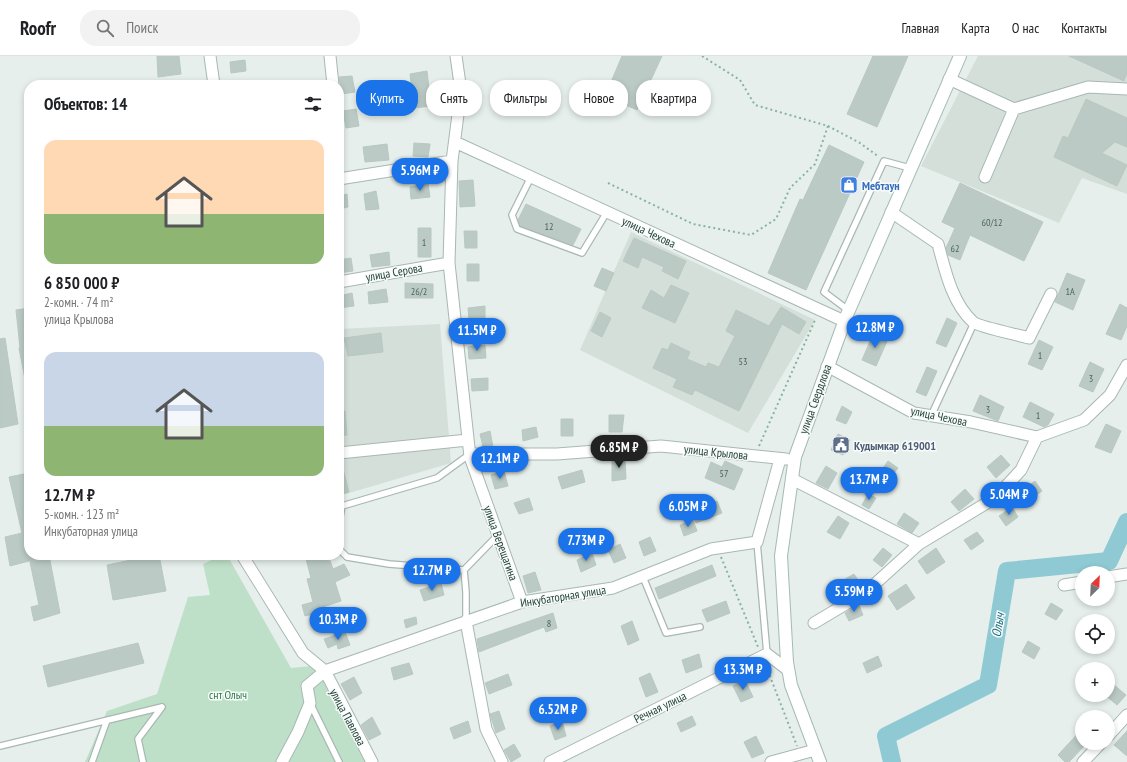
<!DOCTYPE html>
<html lang="ru">
<head>
<meta charset="utf-8">
<style>
  body { margin:0; font-family:"PT Sans Narrow",sans-serif; background:#f2f2f2; color:#202124; height:100vh; display:flex; flex-direction:column; font-size:15px; white-space:nowrap }
  * { box-sizing:border-box; margin:0 }
  p { font-size:13px; color:#757577 }
  .icon { flex:none; width:22px; height:22px; fill:none; stroke:currentColor; stroke-width:2; stroke-linecap:round; stroke-linejoin:round }
  .map { position:relative; flex:1; overflow:hidden }
  .panel { position:absolute; left:24px; top:24px; width:320px; height:480px; display:flex; flex-direction:column; background:#fff; border-radius:16px; box-shadow:0 2px 6px #0003 }
  .panel>* { flex:none }
  .top-card { position:absolute; left:356px; top:24px; width:380px; height:36px; display:flex; gap:8px }
  .needle { width:26px; rotate:24deg }
  .controls { position:absolute; left:1075px; top:510px; display:grid; gap:8px }
  .controls a { display:grid; place-items:center; width:40px; height:40px; border-radius:50%; background:#fff; box-shadow:0 2px 6px #0003; font-size:20px }
  .price { position:absolute; translate:-50% -34px; padding:0 9px; border-radius:14px; background:#1a73e8; color:#fff; font-size:13px; line-height:26px; filter:drop-shadow(0 1px 2px #0008) }
  .price::after { content:''; position:absolute; left:50%; top:24px; width:12px; height:9px; margin-left:-6px; background:inherit; clip-path:polygon(0 0,100% 0,50% 100%) }
  .price.current { background:#222; color:#fff }
  ul { padding:0; list-style:none }
  li { display:grid; align-content:center; gap:8px; height:212px; padding:0 20px }
  li span { display:grid; place-items:center; height:124px; border-radius:12px; color:#555 }
  li>.icon { margin-inline-start:auto }
  span .icon { width:72px; height:72px; fill:#fffc; stroke-width:1 }
  li b { font-size:17px }
  h2 { display:flex; justify-content:space-between; align-items:center; height:48px; padding:0 20px; font-size:17px }
  .tag { padding:0 14px; border-radius:16px; background:#fff; box-shadow:0 2px 6px #0003; font-size:14px; line-height:36px }
  .tag.current { background:#1a73e8; color:#fff }
  header { display:flex; align-items:center; gap:24px; box-sizing:border-box; height:56px; padding:0 20px; background:#fff; border-bottom:1px solid #e0e0e0 }
  header strong { font-size:19px }
  nav { display:flex; gap:22px; margin-inline-start:auto; font-size:14px }
  .search { width:280px; height:36px; background:#f2f2f2; display:flex; align-items:center; gap:10px; box-sizing:border-box; padding:0 14px; border-radius:16px; color:#757577; font-size:15px }
  .map>svg:first-child { display:block }
</style>
</head>
<body>
<header>
<strong>Roofr</strong>
<div class="search"><svg class="icon" aria-label="search" viewBox="0 0 24 24"><circle cx="10" cy="10" r="6"/><path d="M15 15l6 6"/></svg>Поиск</div>
<nav><a>Главная</a><a>Карта</a><a>О нас</a><a>Контакты</a></nav>
</header>
<div class="map">
<svg width="1127" height="706" viewBox="0 0 1127 706">
  <rect width="100%" height="100%" fill="#e6efeb"/>
  <path fill="#d4dfda" d="M978,0H1127V138L1082,122L1059,167L921,110Z
    M631,176L815,264L748,377L580,294Z
    M440,268L451,407L339,440V273Z"/>
  <path fill="#bfe0c8" d="M222,499H227L291,612L322,609L368,706H85L107,655L157,638L188,541L210,539L203,508Z"/>
  <g fill="none" stroke-linecap="round" stroke-linejoin="round">
    <path stroke="#8ec9d4" stroke-width="18" d="M892,706L886,680L988,629L1007,515L1109,505L1127,466"/>
  </g>
  <path fill="#bbcac4" stroke="#b8c9c2" d="M157,0H179L181,18L158,21Z
    M622,0H662L637,54L605,40Z
    M873,0H908L877,71L847,58Z
    M1069,0H1127V17L1124,25Z
    M245,4L246,15L231,17L230,6Z
    M427,15L431,50L414,52L410,18Z
    M352,20L355,36L342,38L339,21Z
    M1086,43L1127,62V91L1115,86L1102,97L1127,109L1117,130L1054,101L1063,80L1068,82Z
    M356,53L359,70L346,72L343,55Z
    M414,87L430,88L428,101L413,100Z
    M387,88L389,104L365,106L363,91Z
    M829,89L864,106L806,234L768,217L800,143L803,144Z
    M473,124L475,150L460,151L459,125Z
    M960,127L1043,166L1024,205L970,179L960,204L948,199L946,192L955,172L942,166Z
    M428,128L430,141L411,143L410,131Z
    M376,135L379,153L366,154L364,138Z
    M347,138L348,151L339,153V140Z
    M526,148L581,173L573,189L520,170L518,164Z
    M418,172H431V201H418Z
    M464,175H477V192H465Z
    M634,182L686,205L678,223L662,215L664,211L642,201L638,212L623,205Z
    M389,196L390,209L372,211L370,199Z
    M351,202L353,215L339,217V204Z
    M467,208H479V225H467Z
    M602,212L614,217L606,235L594,230Z
    M1067,217L1085,224L1073,254L1055,246Z
    M405,227L433,228V242H405Z
    M671,229L689,237L675,267L642,252L651,234L664,242Z
    M386,233L388,246L369,248L368,236Z
    M352,237L354,250L339,252V240Z
    M1120,248L1127,252V270L1121,284L1106,278Z
    M485,250V263L469,264L468,252Z
    M781,251L806,266L799,278L782,268L739,355L695,334L692,339L673,331L677,323L653,312L662,292L668,294L671,287L690,296L687,303L706,311L708,307L719,311L735,280L726,275L736,254L769,270Z
    M29,252V323H25L19,292H20L16,254Z
    M600,256L611,262L602,281L591,275Z
    M947,262L957,267L946,291L936,287Z
    M874,276L888,283L876,310L862,304Z
    M381,277L383,296L348,300L344,282Z
    M5,282L18,368L0,372V283Z
    M1039,284L1053,291L1042,314L1028,308Z
    M485,289L486,302L469,303L468,291Z
    M1090,306L1104,313L1093,336L1079,330Z
    M927,311L937,315L926,340L916,336Z
    M488,322V334L472,335L471,323Z
    M980,339L1004,351L998,365L973,355Z
    M1030,346L1054,358L1048,369L1044,371L1023,361Z
    M842,350L852,356L846,368L836,364Z
    M339,355H345L347,379L339,380Z
    M609,359H624L622,376H609Z
    M561,363H573V380H561Z
    M1106,368L1121,375L1111,397L1095,391Z
    M536,371L538,381L523,385L522,374Z
    M490,375L493,391H483L480,378Z
    M838,378L850,384L843,399L831,394Z
    M1001,399L1010,409L996,422L987,411Z
    M612,402H625L626,423L612,425Z
    M725,405L743,413L734,434L705,422L711,406L722,411Z
    M888,405L898,412L885,428L876,422Z
    M339,409H342L349,436L339,439Z
    M826,410L837,417L828,433L816,427Z
    M582,414L585,426L562,433L558,421Z
    M504,415L508,430L495,433L491,419Z
    M29,417V499H49L60,557L34,565L31,551L39,549L29,501V505L10,510L5,481L22,477L9,421Z
    M1035,425L1042,435L1029,444L1022,434Z
    M965,433L974,443L959,455L951,446Z
    M868,438L876,442L869,453L862,449Z
    M529,442L533,454L519,458L514,447Z
    M717,445L722,457L696,467L691,455Z
    M1012,451L1018,461L1006,470L999,460Z
    M904,457L919,467L912,477L897,468Z
    M838,460L849,467L840,483L827,476Z
    M693,464L697,475L684,480L680,469Z
    M977,476L984,485L971,494L964,484Z
    M650,481L656,495L644,500L639,486Z
    M620,488L626,502L614,507L608,494Z
    M883,492L892,499L882,511L873,504Z
    M936,492L945,506L927,518L918,505Z
    M592,497L596,509L581,516L577,504Z
    M155,499H159L166,535L113,544L107,509Z
    M305,499H328L333,513L344,508L350,519L335,526L341,545L320,552V556L305,560L302,549L313,546L307,523L311,522Z
    M712,509L716,520L659,543L655,532Z
    M535,516L541,534L528,537L523,520Z
    M854,518L860,527L847,535L840,526Z
    M441,527L444,539L424,545L420,534Z
    M906,528L915,542L897,554L888,540Z
    M726,545L730,557L707,566L702,554Z
    M1051,547L1063,554L1056,564L1045,558Z
    M859,549L863,559L849,565L845,557Z
    M553,557L557,572L546,576L544,571L479,596L477,583Z
    M416,561L417,568L406,572L404,564Z
    M632,565L639,584L628,589L621,570Z
    M345,576L350,589L338,593L337,588L328,592L324,583Z
    M1028,585L1040,592L1034,603L1022,596Z
    M138,587L144,607L48,631L43,610Z
    M699,598L702,611L686,617L682,604Z
    M878,600L882,610L867,617L863,607Z
    M409,607L413,618L394,624L391,612Z
    M650,617L658,636L646,641L639,622Z
    M508,618L512,629L489,638L485,627Z
    M354,621L362,637L350,644L341,628Z
    M745,624L753,641L741,646L733,630Z
    M1113,628L1126,639L1117,649L1105,639H1108V636Z
    M499,655L505,673L496,677L490,658Z
    M692,660L696,669L681,676L677,667Z
    M372,661L381,678L369,684L361,669Z
    M468,665L471,676L454,683L450,672Z
    M562,665L566,680L555,684L550,670Z
    M1082,673V687H1087L1069,706H1065L1058,699Z
    M1127,675V700L1114,689Z
    M756,680L764,697L752,702L744,686Z
    M514,688L521,700L511,706L504,694Z"/>
  <g fill="none" stroke-linecap="round" stroke-linejoin="round">
    <defs>
      <path id="lane" d="M531,121L512,159L517,173L582,197L607,156
        M848,254L824,236L884,105L910,112
        M931,360L974,267
        M339,466L342,450L437,422L470,398
        M757,486L767,598
        M339,493L347,501L389,508L464,514L498,479
        M464,514L466,536V565
        M643,521L666,577L700,571
        M310,647L339,706
        M0,690L162,651
        M92,706L107,664
        M143,706L138,683L162,651"/>
      <path id="street" d="M210,0L214,29
        M330,0L333,29
        M456,0L461,35L452,105L449,207L470,401L522,546
        M949,23L1014,53L1088,31L1127,33
        M455,86L844,265
        M985,121L1014,53
        M339,123L452,105
        M891,156L938,188C945,214 952,247 973,266C979,271 1019,279 1029,282L1051,238
        M339,226L449,207
        M827,310L914,357L971,366L1037,381
        M339,397L468,384
        M470,398H557L661,390L786,403
        M792,423L919,488
        M242,499L303,597L325,615L372,706
        M1108,521L1127,518
        M1064,529L1082,526
        M466,565L486,673L502,706
        M814,567L866,536L919,488L995,442L1021,414L1037,381L1084,364L1110,339L1127,309
        M1108,680L1127,659
        M282,706L298,676L310,647L307,630L325,615L522,546L613,532L711,493L757,486L780,403
        M550,706L767,598L788,614
        M771,706L815,694
        M1083,706L1101,687"/>
      <path id="secondary" d="M820,706L791,629L787,606L781,500L795,401L846,261L960,0"/>
    </defs>
    <use href="#lane" stroke="#a8b8b2" stroke-width="8"/>
    <use href="#street" stroke="#a8b8b2" stroke-width="13"/>
    <use href="#secondary" stroke="#a4bbb3" stroke-width="14"/>
    <path stroke="#86b3a5" stroke-width="2" stroke-dasharray="2 3" stroke-linecap="butt" d="M702,0L740,24L755,49L828,70L860,87L879,101
      M608,127L693,168L751,179L776,163L790,132L815,108L828,70
      M759,390L816,262
      M721,501L758,591
      M766,610L797,690"/>
    <use href="#lane" stroke="#fff" stroke-width="5.5"/>
    <use href="#street" stroke="#fff" stroke-width="11"/>
    <use href="#secondary" stroke="#fff" stroke-width="12"/>
  </g>
  <defs>
    <symbol id="shop-square" viewBox="-11 -11 22 22"><rect x="-9" y="-9" width="18" height="18" rx="4" fill="#3f7fe0" stroke="#f7fbf9"/><path d="M-5-2.5h2.3a2.7 3.5 0 0 1 5.4 0H5L5.5 6h-11ZM-1.5-2.5h3a1.5 2.3 0 0 0-3 0Z" fill="#fff"/></symbol>
    <symbol id="civic-square" viewBox="-11 -11 22 22"><rect x="-9" y="-9" width="18" height="18" rx="4" fill="#5c6f8a" stroke="#f7fbf9"/><path d="M-.6-6.5H3V-4.5H.6V-3L4-1V1h2V6H-6V1h2V-1L-.6-3ZM-1.2 2.5V6h2.4V2.5Z" fill="#fff"/></symbol>
  </defs>
  <g fill-rule="evenodd">
    <use href="#shop-square" x="839" y="119" width="20" height="20"/>
    <use href="#civic-square" x="831" y="379" width="20" height="20"/>
  </g>
  <g text-anchor="middle" dominant-baseline="central" stroke-width="3" stroke-linejoin="round" paint-order="stroke">
    <g font-size="10" fill="#4a645c">
      <text x="992" y="166">60/12</text>
      <text x="549" y="170">12</text>
      <text x="424" y="186">1</text>
      <text x="955" y="192">62</text>
      <text x="419" y="235">26/2</text>
      <text x="1070" y="235">1А</text>
      <text x="1040" y="299">1</text>
      <text x="743" y="305">53</text>
      <text x="1091" y="322">3</text>
      <text x="988" y="353">3</text>
      <text x="1038" y="359">1</text>
      <text x="724" y="417">57</text>
      <text x="549" y="567">8</text>
    </g>
    <g font-size="12" font-weight="bold" fill="#366cbe" stroke="#f7fbf9" text-anchor="start">
      <text x="862" y="129">Мебтаун</text>
    </g>
    <g font-size="12" fill="#24423a" stroke="#f7fbf9">
      <text transform="translate(649 176) rotate(25)">улица Чехова</text>
      <text transform="translate(394 216) rotate(-10)">улица Серова</text>
      <text transform="translate(815 343) rotate(-70)">улица Свердлова</text>
      <text transform="translate(939 360) rotate(12)">улица Чехова</text>
      <text transform="translate(716 396) rotate(6)">улица Крылова</text>
      <text transform="translate(501 487) rotate(70)">улица Верещагина</text>
      <text transform="translate(563 540) rotate(-9)">Инкубаторная улица</text>
      <text transform="translate(660 651) rotate(-26)">Речная улица</text>
      <text transform="translate(348 661) rotate(62)">улица Павлова</text>
    </g>
    <g font-size="12" font-weight="bold" fill="#4e5e75" stroke="#f7fbf9" text-anchor="start">
      <text x="854" y="389">Кудымкар 619001</text>
    </g>
    <g font-size="12" fill="#2d7a4b" stroke="#f7fbf9">
      <text x="228" y="638">снт Олыч</text>
    </g>
    <g font-size="13" font-style="italic" fill="#1c6f80" stroke="#f7fbf9">
      <text transform="translate(998 569) rotate(-81)">Олыч</text>
    </g>
  </g>
</svg>
<div class="controls">
<a><svg class="needle" viewBox="-14 -14 28 28"><path d="M0-13l5 13h-10z" fill="#e53935"/><path d="M0 13l5-13h-10z" fill="#757577"/></svg></a>
<a><svg class="icon" aria-label="locate" viewBox="0 0 24 24"><circle cx="12" cy="12" r="6"/><path d="M12 2v4M12 18v4M2 12h4M18 12h4"/></svg></a>
<a>+</a>
<a>−</a>
</div>
<b class="price" style="left:420px;top:136px">5.96M ₽</b>
<b class="price" style="left:875px;top:293px">12.8M ₽</b>
<b class="price" style="left:477px;top:296px">11.5M ₽</b>
<b class="price current" style="left:619px;top:413px">6.85M ₽</b>
<b class="price" style="left:500px;top:424px">12.1M ₽</b>
<b class="price" style="left:869px;top:445px">13.7M ₽</b>
<b class="price" style="left:1009px;top:460px">5.04M ₽</b>
<b class="price" style="left:688px;top:472px">6.05M ₽</b>
<b class="price" style="left:586px;top:506px">7.73M ₽</b>
<b class="price" style="left:432px;top:536px">12.7M ₽</b>
<b class="price" style="left:854px;top:557px">5.59M ₽</b>
<b class="price" style="left:338px;top:585px">10.3M ₽</b>
<b class="price" style="left:743px;top:635px">13.3M ₽</b>
<b class="price" style="left:558px;top:675px">6.52M ₽</b>
<div class="top-card">
<a class="tag current">Купить</a>
<a class="tag">Снять</a>
<a class="tag">Фильтры</a>
<a class="tag">Новое</a>
<a class="tag">Квартира</a>
</div>
<section class="panel">
<h2>Объектов: 14<svg class="icon" aria-label="filters" viewBox="0 0 24 24"><path d="M4 7h16M4 17h16"/><circle cx="9" cy="7" r="2"/><circle cx="15" cy="17" r="2"/></svg></h2>
<ul>
<li><span style="background:linear-gradient(#ffd9b3 60%,#8fb573 0)"><svg class="icon" aria-label="home" viewBox="0 0 24 24"><path d="M3 11l9-7 9 7M6 9v11h12V9"/></svg></span><div><b>6 850 000 ₽</b><p>2-комн. · 74 m²</p><p>улица Крылова</p></div></li>
<li><span style="background:linear-gradient(#c9d6e8 60%,#8fb573 0)"><svg class="icon" aria-label="home" viewBox="0 0 24 24"><path d="M3 11l9-7 9 7M6 9v11h12V9"/></svg></span><div><b>12.7M ₽</b><p>5-комн. · 123 m²</p><p>Инкубаторная улица</p></div></li>
</ul>
</section>
</div>
</body>
</html>
